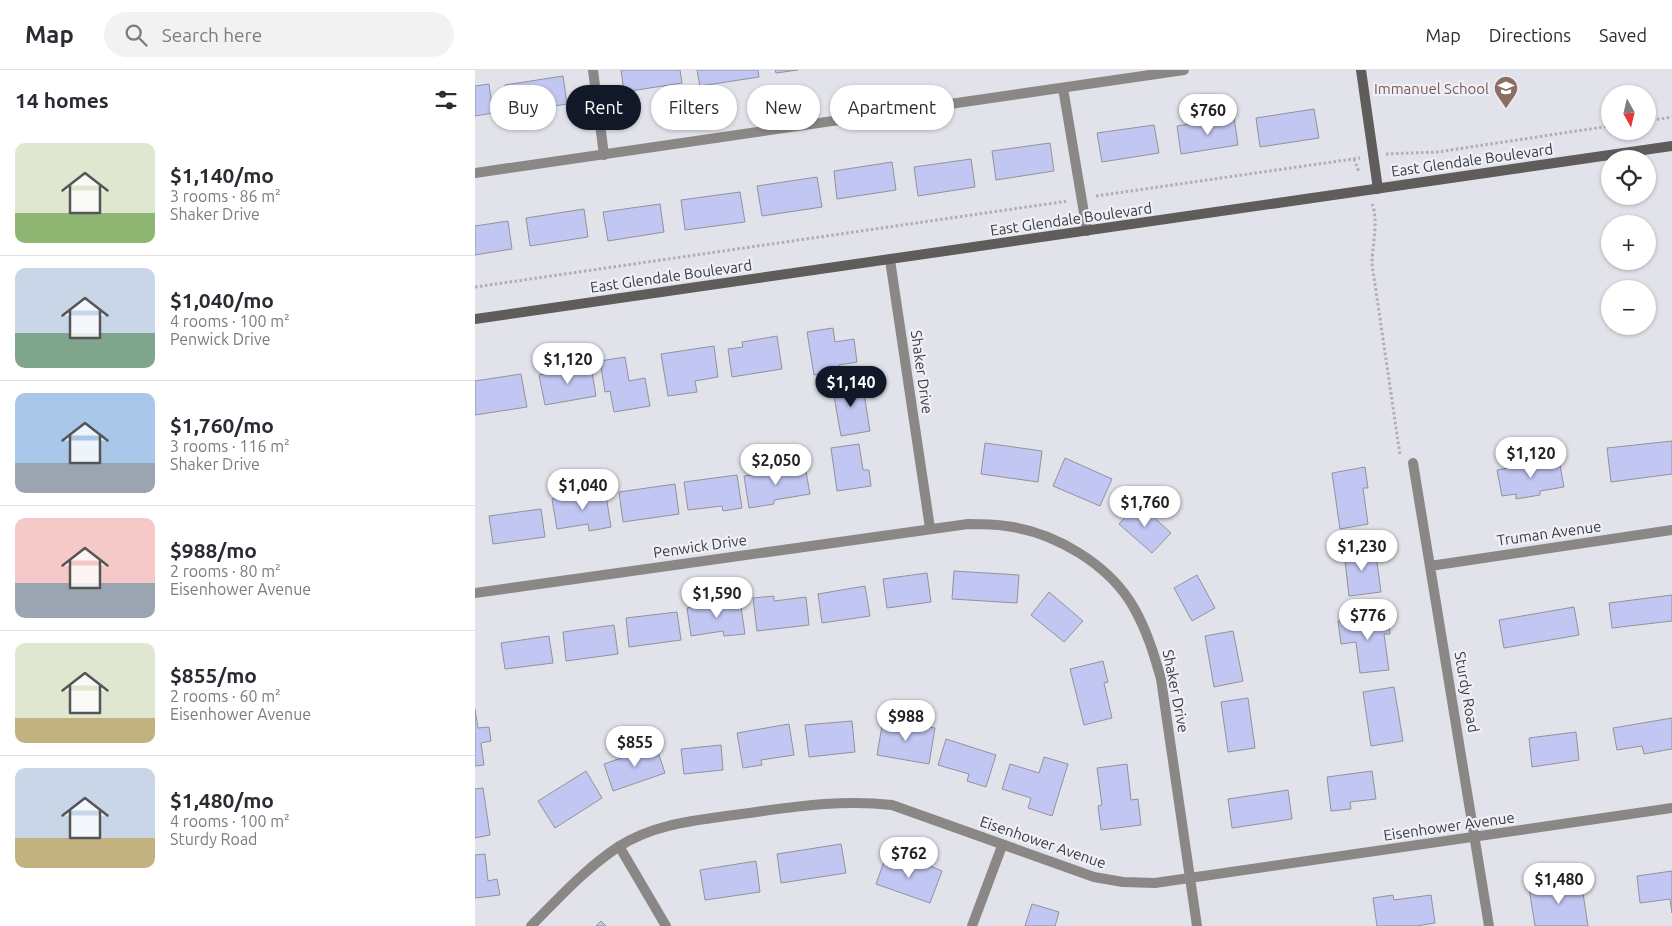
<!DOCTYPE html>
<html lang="en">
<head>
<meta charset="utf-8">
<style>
  body { margin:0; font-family:Ubuntu,sans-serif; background:#f2f2f3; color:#2b2b33; height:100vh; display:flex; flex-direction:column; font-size:19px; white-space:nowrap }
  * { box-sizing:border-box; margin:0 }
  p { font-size:16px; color:#7c7c81 }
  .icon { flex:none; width:28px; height:28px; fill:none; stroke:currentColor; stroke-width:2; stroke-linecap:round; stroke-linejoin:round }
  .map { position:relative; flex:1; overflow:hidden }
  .sheet { display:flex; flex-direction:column; background:#fff; width:475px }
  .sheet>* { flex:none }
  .top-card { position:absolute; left:15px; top:15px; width:475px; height:45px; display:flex; gap:10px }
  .needle { width:32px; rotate:172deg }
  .tools { position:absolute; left:1126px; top:15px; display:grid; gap:10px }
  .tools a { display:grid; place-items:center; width:55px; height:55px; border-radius:50%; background:#fff; box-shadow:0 1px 4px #0004; font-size:25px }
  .price { position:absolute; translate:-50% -42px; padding:0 11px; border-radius:18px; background:#fff; color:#222; font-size:16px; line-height:32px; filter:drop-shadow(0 1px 2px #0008) }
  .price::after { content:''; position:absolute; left:50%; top:30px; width:15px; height:11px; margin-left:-8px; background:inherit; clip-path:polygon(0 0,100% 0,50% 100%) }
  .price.on { background:#111827; color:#fff }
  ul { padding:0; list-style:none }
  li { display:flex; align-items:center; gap:15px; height:125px; padding:0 15px }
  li+li { border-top:1px solid #e1e1e2 }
  li span { display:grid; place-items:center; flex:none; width:140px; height:100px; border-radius:10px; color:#555 }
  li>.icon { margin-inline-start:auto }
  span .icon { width:60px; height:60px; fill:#fffc; stroke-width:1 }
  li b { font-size:21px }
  h2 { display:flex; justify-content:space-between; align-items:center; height:60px; padding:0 15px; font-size:21px }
  .tag { padding:0 18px; border-radius:22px; background:#fff; box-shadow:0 1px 4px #0004; font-size:18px; line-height:45px }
  .tag.on { background:#111827; color:#fff }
  header { display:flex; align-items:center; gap:30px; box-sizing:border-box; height:70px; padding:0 25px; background:#fff; border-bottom:1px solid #e1e1e2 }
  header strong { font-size:24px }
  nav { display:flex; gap:28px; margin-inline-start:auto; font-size:18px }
  .search { width:350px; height:45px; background:#f2f2f3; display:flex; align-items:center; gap:12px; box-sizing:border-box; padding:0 18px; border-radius:28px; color:#7c7c81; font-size:19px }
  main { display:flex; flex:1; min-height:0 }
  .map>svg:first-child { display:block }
</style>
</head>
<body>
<header>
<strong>Map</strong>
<div class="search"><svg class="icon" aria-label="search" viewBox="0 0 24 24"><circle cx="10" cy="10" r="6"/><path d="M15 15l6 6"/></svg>Search here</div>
<nav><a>Map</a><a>Directions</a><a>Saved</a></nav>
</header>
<main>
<section class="sheet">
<h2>14 homes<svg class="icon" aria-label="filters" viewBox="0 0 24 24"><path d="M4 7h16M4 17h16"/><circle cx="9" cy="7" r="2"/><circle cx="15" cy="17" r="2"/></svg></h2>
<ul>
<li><span style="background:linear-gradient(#dfe7d0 70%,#8fb573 0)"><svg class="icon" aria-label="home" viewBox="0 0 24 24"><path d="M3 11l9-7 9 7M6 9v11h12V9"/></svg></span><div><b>$1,140/mo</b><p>3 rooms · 86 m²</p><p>Shaker Drive</p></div></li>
<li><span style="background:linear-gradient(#c9d6e8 65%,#7fa58c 0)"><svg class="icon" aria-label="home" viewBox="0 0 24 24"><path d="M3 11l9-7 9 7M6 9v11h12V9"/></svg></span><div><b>$1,040/mo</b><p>4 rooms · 100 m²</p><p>Penwick Drive</p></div></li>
<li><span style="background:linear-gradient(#a9c7e8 70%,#9aa5b1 0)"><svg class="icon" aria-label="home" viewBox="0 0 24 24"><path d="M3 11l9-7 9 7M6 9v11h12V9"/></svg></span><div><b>$1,760/mo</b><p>3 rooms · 116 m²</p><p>Shaker Drive</p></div></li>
<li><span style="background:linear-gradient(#f6c9c9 65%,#9aa5b1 0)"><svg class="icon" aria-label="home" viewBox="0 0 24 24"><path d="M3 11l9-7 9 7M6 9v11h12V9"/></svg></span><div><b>$988/mo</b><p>2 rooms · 80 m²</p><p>Eisenhower Avenue</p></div></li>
<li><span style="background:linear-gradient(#dfe7d0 75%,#c2b280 0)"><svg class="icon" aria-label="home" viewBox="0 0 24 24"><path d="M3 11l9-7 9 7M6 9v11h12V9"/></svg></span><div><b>$855/mo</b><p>2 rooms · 60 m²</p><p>Eisenhower Avenue</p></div></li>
<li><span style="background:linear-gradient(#c9d6e8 70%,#c2b280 0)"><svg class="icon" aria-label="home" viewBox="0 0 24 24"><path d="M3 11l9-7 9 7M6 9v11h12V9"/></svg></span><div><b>$1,480/mo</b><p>4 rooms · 100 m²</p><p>Sturdy Road</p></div></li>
</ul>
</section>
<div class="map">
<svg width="1197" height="856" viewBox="0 0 1197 856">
  <rect width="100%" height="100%" fill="#e2e3ea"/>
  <path fill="#c1c6f2" stroke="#929399" d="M146,0H205L207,13L149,22Z
    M222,0H283L284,7L225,16Z
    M300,0H323L301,3Z
    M88,6L92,34L34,43L30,15Z
    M14,14L18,43L0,46V16Z
    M839,39L844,68L785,77L781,48Z
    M759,47L763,75L706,84L702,56Z
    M679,55L684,83L627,92L622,63Z
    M575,73L579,101L521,110L517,81Z
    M496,89L500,117L443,126L439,97Z
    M417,92L421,120L362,129L359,101Z
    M342,107L347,137L287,146L282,116Z
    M265,122L270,152L210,160L206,130Z
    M185,134L189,162L133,171L128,142Z
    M109,139L113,167L55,176L51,148Z
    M33,151L37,179L0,185V156Z
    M358,258L360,272L379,269L382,292L364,295L365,300L339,305L332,262Z
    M302,266L307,299L257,307L253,279L268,277L267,272Z
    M239,276L243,307L220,311L222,322L193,326L186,284Z
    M150,287L154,311L170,308L175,336L139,342L135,321L130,322L125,291Z
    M116,296L121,326L70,335L64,305Z
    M46,304L52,337L0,345V311Z
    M387,311L395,361L366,366L357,315Z
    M1197,371V404L1136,412L1132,378Z
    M510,373L567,381L563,412L506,404Z
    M384,374L388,400H394L396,416L362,421L356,378Z
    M590,388L637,409L625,436L578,416Z
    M1084,390L1089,417L1065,421V425L1041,429V424L1027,426L1022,400Z
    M330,396L335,424L299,430V434L274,438L269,406Z
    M890,397L893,418H888L893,454L865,459L857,403Z
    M262,405L267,438L248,441L247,436L213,440L209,412Z
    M200,414L204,444L148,452L144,422Z
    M130,419L136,457L114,461L113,454L82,459L77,429Z
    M663,433L696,463L677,483L644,454Z
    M66,439L70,467L18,474L14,446Z
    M900,478L906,522L874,526L869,482Z
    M479,501L544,505L542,533L477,529Z
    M452,503L456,532L412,538L408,509Z
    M722,505L740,538L717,551L699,518Z
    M390,516L395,546L347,553L343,524Z
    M574,522L608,551L589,572L556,545Z
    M1197,525V551L1137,558L1134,533Z
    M299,526V531L331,527L334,555L282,561L278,528Z
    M265,530L270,564L249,566L248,561L216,566L212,538Z
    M1099,537L1104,565L1029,578L1024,550Z
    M202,542L206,570L154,577L151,548Z
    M913,545L915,564H909L914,600L885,603L881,572L866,574L863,551Z
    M139,555L143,584L91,591L88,562Z
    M758,561L768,611L739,617L730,566Z
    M74,566L78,593L30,599L26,573Z
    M628,591L633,612L629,613L637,648L609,655L595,599Z
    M919,617L928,671L896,676L888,622Z
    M773,628L780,678L753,682L746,632Z
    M0,639L3,658L14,657L16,671L6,673L9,695L0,696Z
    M1197,648V679L1169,684L1167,676L1142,680L1138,658Z
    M408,650L460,658L454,694L402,685Z
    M377,651L380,682L334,687L330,655Z
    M314,654L319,685L286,690L287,695L268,698L262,663Z
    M1101,662L1104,690L1057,697L1054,668Z
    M471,669L521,685L511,717L492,711L494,704L463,695Z
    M246,675L248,700L209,704L206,679Z
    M181,676L190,703L138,721L129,694Z
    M569,687L593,694L577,746L553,738L556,728L527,719L535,694L564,703Z
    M652,694L656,730L663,729L666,755L626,760L623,736L627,735L622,698Z
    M111,701L127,728L80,758L63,731Z
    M897,701L901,729L875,732L876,739L856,741L852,707Z
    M8,718L15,765L0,768V719Z
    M813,720L817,749L757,758L753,729Z
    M366,774L371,803L306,813L302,784Z
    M10,784L13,811L22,809L25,825L0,828V785Z
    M411,786L446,798L448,793L467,801L455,833L401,814Z
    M281,791L285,822L230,830L225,800Z
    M1197,801V843L1195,829L1165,833L1162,806Z
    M1106,810L1113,856H1060L1054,818Z
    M918,825L919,830L956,825L960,853L941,856H902L898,828Z
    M557,834L584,842L580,856H550Z
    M126,851L131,856H121Z"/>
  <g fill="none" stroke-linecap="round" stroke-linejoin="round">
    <path stroke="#aeaeb4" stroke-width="3" stroke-dasharray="2.5 2.5" stroke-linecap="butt" d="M1172,51L1197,47
      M911,84L962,82L1135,56
      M879,89L884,102
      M621,126L885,88
      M897,134C904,151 897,176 897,194L925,385
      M0,217L593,131"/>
    <path stroke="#8b8787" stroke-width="10" d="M118,0L129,85"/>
    <path stroke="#8b8787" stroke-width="10" d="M588,18L612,161
      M0,103L709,0
      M415,190L455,458
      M938,393L1014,856
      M955,496L1197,460
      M0,523L493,454C506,454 519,454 531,456C580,462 635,495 659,538C672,561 679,584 686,609L722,856
      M144,776L191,856
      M56,856C84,828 110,799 143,777C180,753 224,750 266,744C318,737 366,729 417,735L619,807L648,812L680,813L1197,738
      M497,856L527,776"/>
    <path stroke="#615c5c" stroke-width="10" d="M886,0L903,119
      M0,249L1197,76"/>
  </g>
  <defs>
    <symbol id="school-pin" viewBox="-11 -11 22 30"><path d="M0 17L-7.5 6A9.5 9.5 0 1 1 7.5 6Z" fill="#8d6e63" stroke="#eff0f7"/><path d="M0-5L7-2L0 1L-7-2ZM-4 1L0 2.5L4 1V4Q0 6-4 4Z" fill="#fff"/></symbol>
  </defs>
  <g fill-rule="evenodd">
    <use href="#school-pin" x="1017" y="4" width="28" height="38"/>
  </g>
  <g text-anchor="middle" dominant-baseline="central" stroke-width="4.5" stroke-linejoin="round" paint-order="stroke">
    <g font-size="15" fill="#785e54" stroke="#eff0f7" text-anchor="end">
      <text x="1014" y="18">Immanuel School</text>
    </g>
    <g font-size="15" fill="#3b3b3e" stroke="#eff0f7">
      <text transform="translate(997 90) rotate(-8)">East Glendale Boulevard</text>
      <text transform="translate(596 149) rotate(-8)">East Glendale Boulevard</text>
      <text transform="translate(196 206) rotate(-8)">East Glendale Boulevard</text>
      <text transform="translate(447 302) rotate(82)">Shaker Drive</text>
      <text transform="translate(1074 463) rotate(-8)">Truman Avenue</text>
      <text transform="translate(225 476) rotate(-8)">Penwick Drive</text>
      <text transform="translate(701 621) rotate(79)">Shaker Drive</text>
      <text transform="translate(992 622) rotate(80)">Sturdy Road</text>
      <text transform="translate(974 756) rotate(-8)">Eisenhower Avenue</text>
      <text transform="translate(568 772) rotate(19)">Eisenhower Avenue</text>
    </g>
  </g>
</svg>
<div class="tools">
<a><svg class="needle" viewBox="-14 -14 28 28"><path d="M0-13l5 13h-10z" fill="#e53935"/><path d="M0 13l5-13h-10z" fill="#7c7c81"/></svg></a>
<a><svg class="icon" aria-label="locate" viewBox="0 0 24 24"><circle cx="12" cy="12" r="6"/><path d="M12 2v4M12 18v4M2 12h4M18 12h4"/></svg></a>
<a>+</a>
<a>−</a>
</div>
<b class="price" style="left:733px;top:66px">$760</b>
<b class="price" style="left:93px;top:315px">$1,120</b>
<b class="price on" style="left:376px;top:338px">$1,140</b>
<b class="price" style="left:1056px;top:409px">$1,120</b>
<b class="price" style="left:301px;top:416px">$2,050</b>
<b class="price" style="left:108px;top:441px">$1,040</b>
<b class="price" style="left:670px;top:458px">$1,760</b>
<b class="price" style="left:887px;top:502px">$1,230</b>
<b class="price" style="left:242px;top:549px">$1,590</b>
<b class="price" style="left:893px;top:571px">$776</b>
<b class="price" style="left:431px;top:672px">$988</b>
<b class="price" style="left:160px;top:698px">$855</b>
<b class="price" style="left:434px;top:809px">$762</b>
<b class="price" style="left:1084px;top:835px">$1,480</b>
<div class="top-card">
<a class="tag">Buy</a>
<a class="tag on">Rent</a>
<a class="tag">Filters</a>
<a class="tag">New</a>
<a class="tag">Apartment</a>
</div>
</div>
</main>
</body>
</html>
